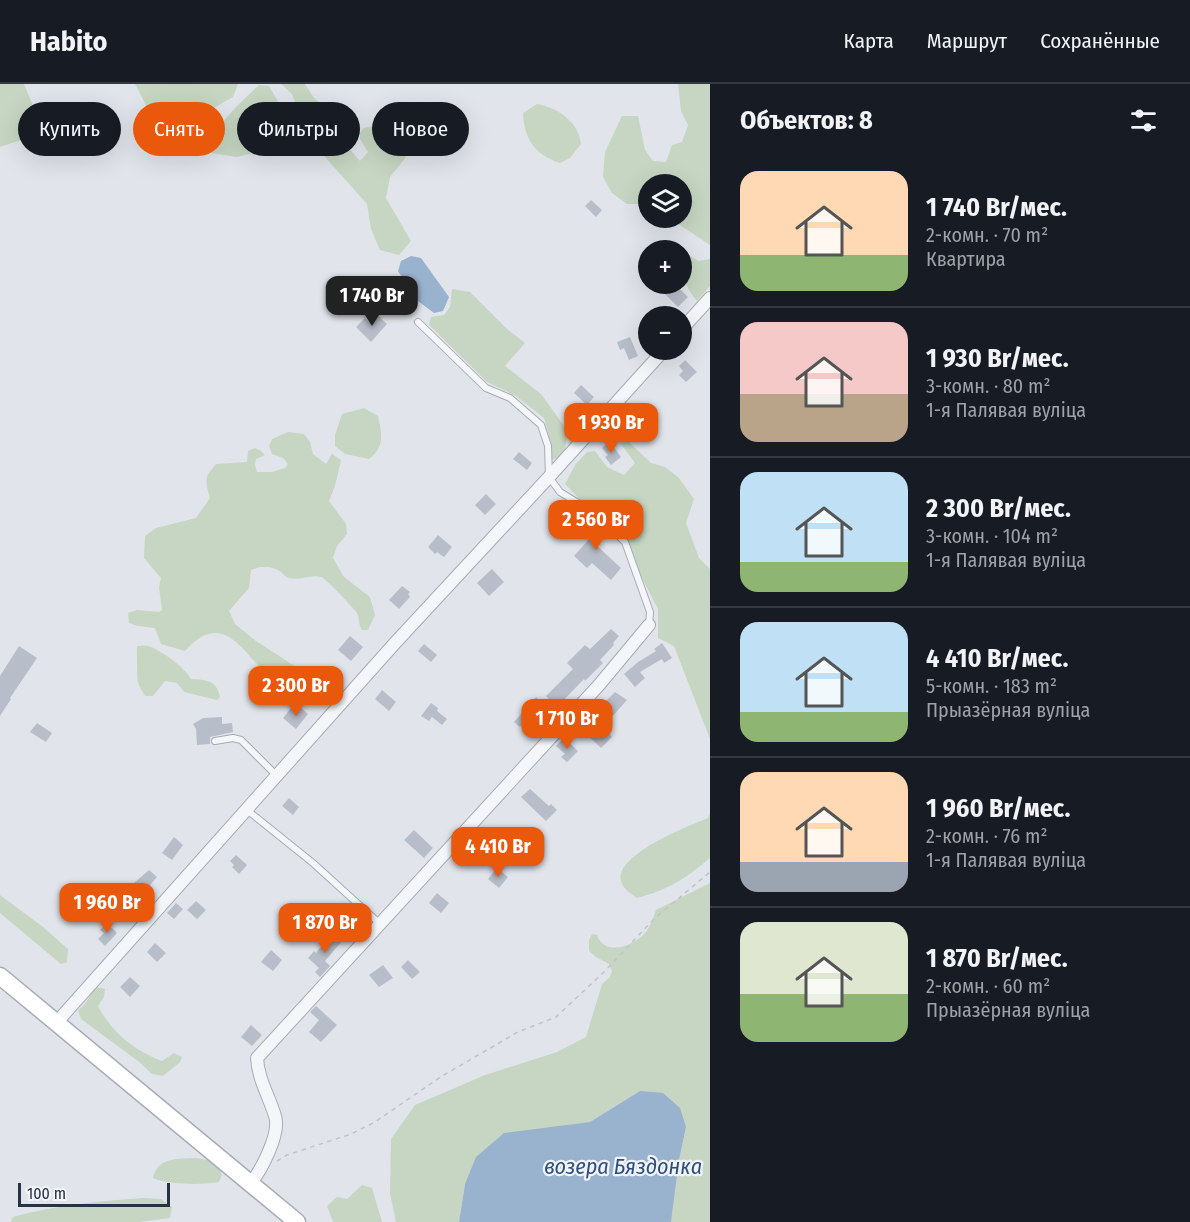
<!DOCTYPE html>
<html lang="ru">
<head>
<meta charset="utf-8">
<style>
  body { margin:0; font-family:"Fira Sans Condensed",sans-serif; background:#20242c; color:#f1f3f6; height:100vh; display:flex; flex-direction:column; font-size:22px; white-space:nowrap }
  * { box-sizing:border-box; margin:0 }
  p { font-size:20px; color:#9ea1a6 }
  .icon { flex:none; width:33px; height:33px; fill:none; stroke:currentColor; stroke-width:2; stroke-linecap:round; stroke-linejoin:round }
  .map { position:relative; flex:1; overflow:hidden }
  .details { display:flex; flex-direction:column; background:#171b24; width:480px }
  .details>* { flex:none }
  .top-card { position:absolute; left:18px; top:18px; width:570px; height:54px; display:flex; gap:12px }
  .fabs { position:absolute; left:638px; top:90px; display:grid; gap:12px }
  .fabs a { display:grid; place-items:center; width:54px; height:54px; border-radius:50%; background:#171b24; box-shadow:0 6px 24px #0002; font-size:30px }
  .scale { position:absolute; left:18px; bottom:15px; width:152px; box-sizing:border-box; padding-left:6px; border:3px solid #283245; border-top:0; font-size:16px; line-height:21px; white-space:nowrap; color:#283245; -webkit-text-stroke:4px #f1f4f8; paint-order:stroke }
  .price { position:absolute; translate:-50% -51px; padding:0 14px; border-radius:12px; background:#ea580c; color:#fff; font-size:20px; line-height:39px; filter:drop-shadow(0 2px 3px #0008) }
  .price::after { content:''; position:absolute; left:50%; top:36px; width:18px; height:14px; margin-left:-9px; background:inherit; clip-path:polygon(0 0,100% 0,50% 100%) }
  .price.current { background:#222; color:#fff }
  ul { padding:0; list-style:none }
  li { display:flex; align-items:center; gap:18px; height:150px; padding:0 30px }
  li+li { border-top:2px solid #363941 }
  li span { display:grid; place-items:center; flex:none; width:168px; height:120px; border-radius:18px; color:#555 }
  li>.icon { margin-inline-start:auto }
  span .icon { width:72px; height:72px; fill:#fffc; stroke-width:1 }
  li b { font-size:26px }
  h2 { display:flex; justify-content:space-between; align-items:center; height:72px; padding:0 30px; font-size:26px }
  .pill { padding:0 21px; border-radius:27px; background:#171b24; box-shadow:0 6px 24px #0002; font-size:21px; line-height:54px }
  .pill.current { background:#ea580c; color:#fff }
  header { display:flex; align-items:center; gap:36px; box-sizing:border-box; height:84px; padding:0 30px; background:#171b24; border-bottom:2px solid #363941 }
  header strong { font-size:28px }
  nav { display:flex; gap:33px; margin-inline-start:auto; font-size:21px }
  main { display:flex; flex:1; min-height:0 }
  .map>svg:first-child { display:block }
</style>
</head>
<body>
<header>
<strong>Habito</strong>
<nav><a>Карта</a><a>Маршрут</a><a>Сохранённые</a></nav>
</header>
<main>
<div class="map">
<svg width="710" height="1138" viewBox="0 0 710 1138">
  <rect width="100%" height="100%" fill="#e1e5eb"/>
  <path fill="#c6d6c2" d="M0,0H24L36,29L27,54L0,63Z
    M135,0H238L233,13L172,48L155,38Z
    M281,0H305L314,14L333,30L343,57L360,77L368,68L360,55V49L364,44L380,41L399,53L406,73L390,93L386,114L411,157L399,171L380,166L371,145L367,120L308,54L292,10Z
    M678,0H710V161L669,134H681V100H648V120H627L612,109L603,93L605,68L622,32H638L645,66L653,77L666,78L672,61L682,58L688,41L681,27Z
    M259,1L269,2L283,26L286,49L274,64L237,73L211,69L208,54L237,22Z
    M537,20C558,24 579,38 581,60L570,74L560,79C535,71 524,55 523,29Z
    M684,168L698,177L710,175V202L697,217C686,204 676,184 684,168Z
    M452,205L470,208L507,245L525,259L505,282L541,310L567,346L565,370L552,376V364L544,334L516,312L487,298L429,241L431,233L444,231L450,223Z
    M364,324L378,332C382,350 385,363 369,375L345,370L335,362V351L342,330Z
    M288,348L304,350L310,358L313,370L326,380L332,370L341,376L335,402L329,417L346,440L347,450L337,462L333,474L344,493L370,513L375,531L368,546H362C358,540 360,535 357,529C355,525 324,493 321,493C311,490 299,497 289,494C286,493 283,490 281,488C270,481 262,482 251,486L249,504L229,527L235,540L256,557L296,583L298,593L290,601C252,601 234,512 185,567L161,560L155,544L138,542L129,539L128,529L137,526L159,528L162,526L159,503L161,494L144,474L145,452L156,444L196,434L210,414C205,397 204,393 216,380L247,378L248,367L255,364L261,367L265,371L256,375L255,381L257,388H272L285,384L288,380L283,374L272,370L269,362L272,355Z
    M628,357L651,379L665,383L679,394L694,415L686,439L699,474L710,485V655L674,562L658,554V525L625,461L565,400L575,381L587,368L595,367L607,383L624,391L635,379L620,359Z
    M137,562C141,562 144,561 148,562C159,565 186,584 191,595C206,596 217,596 220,613L217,616L184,608L177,599L165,597L153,612H145C143,608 139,603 138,598C137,596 137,565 137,562Z
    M710,729V774C685,795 668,806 637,814C630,809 623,805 621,797C614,771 688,742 708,734Z
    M710,799V1138H671L679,1076L686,1043L640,1007L590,1038L561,1042L465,1100L459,1138H396L390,1109L391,1055L415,1021L485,991L557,968L586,953L602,900L610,893L612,887L609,880L596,873L589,867V856L592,850L597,851C604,871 629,864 642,852C650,845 652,836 656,826Z
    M0,811L43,843L68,865L67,878L61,880L0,829Z
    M97,903L105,905L104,913L98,922C111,948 135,967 162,977L174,969L182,973L180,978L163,992L152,990L138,977L81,935L78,926C87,921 89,910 97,903Z
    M195,1074C210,1076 216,1076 222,1091L219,1098C202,1101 168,1101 153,1094C157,1073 178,1075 195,1074Z
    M362,1101L372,1104L382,1138H333L327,1122L337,1113L347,1115Z
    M143,1114L161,1115L172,1123L170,1134L139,1138H11L13,1133C56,1121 99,1117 143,1114Z"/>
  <path fill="#99b2ce" d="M411,172L421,174L449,213L443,227L434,229L418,217L398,187L401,177Z
    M640,1007L663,1009L680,1024L686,1043L679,1076L671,1138H459L465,1100L476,1073L504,1049L590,1038Z"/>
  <path fill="#b8bec9" d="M591,116L602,126L596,133L585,122Z
    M675,200L688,213L678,223L665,210Z
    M376,230L387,240L371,258L356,243L365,234L369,238Z
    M630,253L638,272L629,276L624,264L620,266L617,258Z
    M685,276L697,288L686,298L679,291L683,287L679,282Z
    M581,301L594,313L587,321L574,309Z
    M646,326L658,338L642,353L630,341Z
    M610,358L621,373L611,381L605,373L608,371L602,364Z
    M519,368L532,379L527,386L513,375Z
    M486,410L496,420L485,431L475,421Z
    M589,433L607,450L596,461L621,484L611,496L592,479L587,484L574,472L591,453L580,444Z
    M438,451L452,463L444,473L437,468L435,470L428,463Z
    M492,485L504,498L489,512L477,499Z
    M402,502L410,508L408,510L410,513L399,525L389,516Z
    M611,545L619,552L613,559L614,561L600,576L603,579L585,597L584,595L557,623L546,612L573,585L567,579L585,561L590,565Z
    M350,552L363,563L351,577L338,566Z
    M662,559L672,574L664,579L662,575L640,588L645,594L635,603L624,590L638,578L656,567L654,565Z
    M424,560L437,571L431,578L418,567Z
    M19,562L37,574L10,614L11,615L0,632V592Z
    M382,606L396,618L389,627L375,615Z
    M615,608L627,616L603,643L612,653L601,664L578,642L587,632L589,634Z
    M536,613L541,618L520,643L514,638Z
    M431,619L438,624L437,627L447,635L442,641L432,633L429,637L421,632Z
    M299,622L308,630L296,645L283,634L291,624L295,628Z
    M222,633V640L232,639L233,648L210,653V660L197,661L196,645L193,640L203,634Z
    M37,639L52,649L46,658L30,648Z
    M564,654L578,667L567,678L561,673L565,670L556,662Z
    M530,705L549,722L551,720L557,726L546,737L521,713Z
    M289,714L299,723L293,731L282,722Z
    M414,746L433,764L424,774L404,756Z
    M499,748L510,758L494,778L483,768Z
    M174,753L183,761L172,776L162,769Z
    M236,771L247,781L239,790L232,783L234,781L230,777Z
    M497,784L508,793L499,804L488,795Z
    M149,786L157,793L144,808L134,799Z
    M437,809L449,819L441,829L429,819Z
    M196,817L206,826L197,835L187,826Z
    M176,819L183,825L174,835L167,829Z
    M107,839L117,849L105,862L98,855L104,849L100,846Z
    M333,848L343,856L325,877L330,882L320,893L315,888L319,884L308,874L314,867L316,869Z
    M155,859L166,869L157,878L147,868Z
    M271,866L282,876L273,887L261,878Z
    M408,876L420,888L412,895L401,883Z
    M383,881L393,894L379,903L369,891Z
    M130,893L140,902L130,913L120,903Z
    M316,922L337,941L321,958L309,948L319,936L310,928Z
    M251,941L262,951L252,962L241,953Z"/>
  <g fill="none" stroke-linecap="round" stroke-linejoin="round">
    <defs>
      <path id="service" d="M418,238L486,304L510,314L541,341L548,362L549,393L560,408L596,430L625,458L650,528L649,541
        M215,657L233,654L241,656L277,692
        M247,726L313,779L379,839"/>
      <path id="minor" d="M681,246L710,214
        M57,938L395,559L549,393L664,266
        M250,1100C261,1087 281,1049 275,1032C269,1012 258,995 257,974L599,601L649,541"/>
      <path id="secondary" d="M0,892L297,1138"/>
    </defs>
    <use href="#service" stroke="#a6acb6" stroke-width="8"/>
    <use href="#minor" stroke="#a6acb6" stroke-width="14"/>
    <use href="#secondary" stroke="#a6acb6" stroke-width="19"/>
    <path stroke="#bfc3ca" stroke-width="1.5" stroke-dasharray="4.5 4.5" stroke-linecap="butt" d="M277,1077L287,1071L351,1050L375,1038L442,992L518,948L556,933L604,888L654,835L710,788"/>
    <use href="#service" stroke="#f4f6f9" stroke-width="6"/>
    <use href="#minor" stroke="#f4f6f9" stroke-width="12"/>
    <use href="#secondary" stroke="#fff" stroke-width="16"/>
  </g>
  <g text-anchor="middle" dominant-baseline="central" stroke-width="4.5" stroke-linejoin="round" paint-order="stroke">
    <g font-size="22" font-style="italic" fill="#2e4f7d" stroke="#f1f4f8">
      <text x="623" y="1082">возера Бяздонка</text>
    </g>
  </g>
</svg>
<div class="fabs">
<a><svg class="icon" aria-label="layers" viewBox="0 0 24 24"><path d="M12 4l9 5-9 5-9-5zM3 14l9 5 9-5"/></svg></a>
<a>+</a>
<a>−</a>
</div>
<div class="scale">100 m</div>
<b class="price current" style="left:372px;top:243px">1 740 Br</b>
<b class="price" style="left:611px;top:370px">1 930 Br</b>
<b class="price" style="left:596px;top:467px">2 560 Br</b>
<b class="price" style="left:296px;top:633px">2 300 Br</b>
<b class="price" style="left:567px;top:666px">1 710 Br</b>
<b class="price" style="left:498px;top:794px">4 410 Br</b>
<b class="price" style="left:107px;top:850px">1 960 Br</b>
<b class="price" style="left:325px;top:870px">1 870 Br</b>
<div class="top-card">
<a class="pill">Купить</a>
<a class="pill current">Снять</a>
<a class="pill">Фильтры</a>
<a class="pill">Новое</a>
</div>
</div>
<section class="details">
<h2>Объектов: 8<svg class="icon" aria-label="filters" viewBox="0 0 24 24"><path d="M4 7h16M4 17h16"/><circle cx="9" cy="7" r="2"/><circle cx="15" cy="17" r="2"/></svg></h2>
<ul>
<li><span style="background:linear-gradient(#ffd9b3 70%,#8fb573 0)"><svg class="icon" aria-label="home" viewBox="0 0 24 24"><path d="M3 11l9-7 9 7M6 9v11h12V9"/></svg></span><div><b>1 740 Br/мес.</b><p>2-комн. · 70 m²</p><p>Квартира</p></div></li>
<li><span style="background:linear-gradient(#f6c9c9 60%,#b9a48a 0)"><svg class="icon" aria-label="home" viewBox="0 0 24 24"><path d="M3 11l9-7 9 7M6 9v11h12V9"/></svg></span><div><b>1 930 Br/мес.</b><p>3-комн. · 80 m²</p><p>1-я Палявая вуліца</p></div></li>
<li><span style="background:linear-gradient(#bfe0f5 75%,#8fb573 0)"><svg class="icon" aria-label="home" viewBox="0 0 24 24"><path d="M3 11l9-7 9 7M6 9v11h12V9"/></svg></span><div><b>2 300 Br/мес.</b><p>3-комн. · 104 m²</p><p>1-я Палявая вуліца</p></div></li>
<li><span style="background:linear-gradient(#bfe0f5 75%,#8fb573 0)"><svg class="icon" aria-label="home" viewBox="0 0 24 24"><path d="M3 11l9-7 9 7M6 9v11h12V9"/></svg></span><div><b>4 410 Br/мес.</b><p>5-комн. · 183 m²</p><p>Прыазёрная вуліца</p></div></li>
<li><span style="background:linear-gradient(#ffd9b3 75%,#9aa5b1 0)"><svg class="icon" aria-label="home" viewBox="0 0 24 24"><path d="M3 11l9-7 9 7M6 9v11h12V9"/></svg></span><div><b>1 960 Br/мес.</b><p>2-комн. · 76 m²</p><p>1-я Палявая вуліца</p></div></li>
<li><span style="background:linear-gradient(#dfe7d0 60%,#8fb573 0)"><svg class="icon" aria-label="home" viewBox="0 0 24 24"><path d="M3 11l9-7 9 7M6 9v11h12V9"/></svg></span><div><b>1 870 Br/мес.</b><p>2-комн. · 60 m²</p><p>Прыазёрная вуліца</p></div></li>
</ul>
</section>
</main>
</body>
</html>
